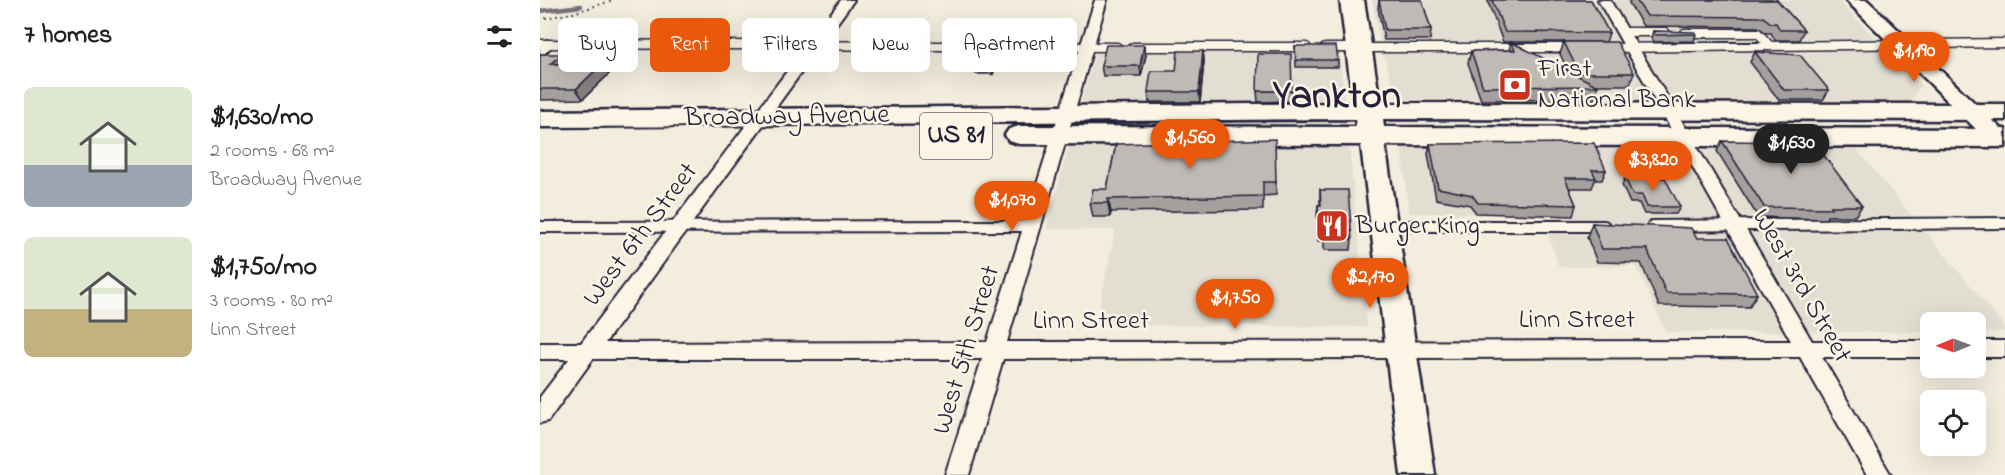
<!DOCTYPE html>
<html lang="en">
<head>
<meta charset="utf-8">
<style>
  body { margin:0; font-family:"Indie Flower",sans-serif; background:#f6f6f6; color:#202124; height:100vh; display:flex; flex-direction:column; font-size:22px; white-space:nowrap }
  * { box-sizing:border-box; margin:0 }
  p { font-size:20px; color:#757577 }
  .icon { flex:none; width:33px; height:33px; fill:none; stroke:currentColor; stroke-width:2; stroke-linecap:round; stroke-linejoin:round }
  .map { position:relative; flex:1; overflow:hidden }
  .details { display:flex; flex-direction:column; background:#fff; width:540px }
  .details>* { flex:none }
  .banner { position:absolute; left:18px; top:18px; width:570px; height:54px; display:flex; gap:12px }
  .needle { width:39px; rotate:269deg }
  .controls { position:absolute; left:1380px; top:312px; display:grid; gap:12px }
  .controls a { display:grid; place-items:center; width:66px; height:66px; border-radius:9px; background:#fff; box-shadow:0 6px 24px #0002; font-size:30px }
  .price { position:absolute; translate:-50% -51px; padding:0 14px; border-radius:21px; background:#ea580c; color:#fff; font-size:20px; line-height:39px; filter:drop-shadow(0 2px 3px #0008) }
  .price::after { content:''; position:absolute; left:50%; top:36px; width:18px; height:14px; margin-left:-9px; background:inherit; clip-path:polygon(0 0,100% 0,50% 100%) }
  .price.active { background:#222; color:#fff }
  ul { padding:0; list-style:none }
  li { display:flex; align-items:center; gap:18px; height:150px; padding:0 24px }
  li span { display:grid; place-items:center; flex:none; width:168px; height:120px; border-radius:9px; color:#555 }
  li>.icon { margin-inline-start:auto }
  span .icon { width:72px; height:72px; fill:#fffc; stroke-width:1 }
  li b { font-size:26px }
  h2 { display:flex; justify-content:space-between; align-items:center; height:72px; padding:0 24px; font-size:26px }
  .pill { padding:0 21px; border-radius:9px; background:#fff; box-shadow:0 6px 24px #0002; font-size:21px; line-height:54px }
  .pill.active { background:#ea580c; color:#fff }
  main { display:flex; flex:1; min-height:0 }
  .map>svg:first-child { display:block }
</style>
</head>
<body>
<main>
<section class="details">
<h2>7 homes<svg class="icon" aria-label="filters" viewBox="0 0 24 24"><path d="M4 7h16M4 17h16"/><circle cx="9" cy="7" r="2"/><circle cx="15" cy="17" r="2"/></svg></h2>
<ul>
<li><span style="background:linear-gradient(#dfe7d0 65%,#9aa5b1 0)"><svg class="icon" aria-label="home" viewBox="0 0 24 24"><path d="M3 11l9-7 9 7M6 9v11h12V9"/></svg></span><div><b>$1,630/mo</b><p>2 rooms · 68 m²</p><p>Broadway Avenue</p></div></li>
<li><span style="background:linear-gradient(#dfe7d0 60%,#c2b280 0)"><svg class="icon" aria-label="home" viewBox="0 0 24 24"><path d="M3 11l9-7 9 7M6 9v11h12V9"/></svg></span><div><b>$1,750/mo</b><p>3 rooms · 80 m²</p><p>Linn Street</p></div></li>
</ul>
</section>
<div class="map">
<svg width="1465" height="475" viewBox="0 0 1465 475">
  <rect width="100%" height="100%" fill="#f3edde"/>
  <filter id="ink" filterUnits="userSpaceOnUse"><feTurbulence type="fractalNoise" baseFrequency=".0167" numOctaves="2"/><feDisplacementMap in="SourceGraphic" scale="12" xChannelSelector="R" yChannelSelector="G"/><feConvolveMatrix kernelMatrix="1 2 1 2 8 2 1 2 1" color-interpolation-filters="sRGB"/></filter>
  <g filter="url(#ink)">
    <path fill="#e3ded2" d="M832,0H1298L1381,85L1369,103L857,99L842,51Z
      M557,46H799L827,327L556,325L575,230L506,229Z
      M861,145L1314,146L1465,327V332H1436V322H1390V332H1126L1096,266L1019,267L1001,214L869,213Z"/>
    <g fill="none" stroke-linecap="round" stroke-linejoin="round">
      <path stroke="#75727b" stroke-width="4.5" d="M0,11L41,6"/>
      <defs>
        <path id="lane-far1" d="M1082,32H1125
          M1145,33H1218L1230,46
          M0,44L577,47
          M593,47H766
          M785,48H1033
          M1070,48L1465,43"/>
        <path id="lane" d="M846,226H1064
          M1113,226L1465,223
          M0,227L493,226"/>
        <path id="street" d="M301,0H314L65,343L447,342L555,0H567L467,342L1251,341L1058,0H1070L1272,341H1390V357H1282L1351,475H1327L1260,357L463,359L429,475H405L442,359H53L8,421L0,423V397L29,359H0V343H41Z
          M7,40L14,44L5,53L0,54V43Z
          M1436,341H1465V357H1436Z"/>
        <path id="secondary" d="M1306,0H1327L1465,132V144L1458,145L1450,143Z
          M832,130L840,132L844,137L895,475H861L820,137L824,132Z"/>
        <path id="highway" d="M800,0H824L840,103L1465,104V120L843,119L844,127L1465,129V147L479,144L469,141L465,135L469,129L479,126L816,127L815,119C543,120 272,126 0,127V111L813,103Z"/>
      </defs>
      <use href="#lane-far1" stroke="#22223b" stroke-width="11"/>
      <use href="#lane" stroke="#22223b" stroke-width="14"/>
      <use href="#street" stroke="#22223b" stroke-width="4"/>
      <use href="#secondary" stroke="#22223b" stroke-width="5"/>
      <use href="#highway" stroke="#22223b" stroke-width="5"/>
      <path stroke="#22223b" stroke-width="2" stroke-dasharray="1.5 4" stroke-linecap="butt" d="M0,19L33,13L74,0"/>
      <use href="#lane-far1" stroke="#fcf5e5" stroke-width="8"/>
      <use href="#lane" stroke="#fcf5e5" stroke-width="10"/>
      <use href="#street" fill="#fcf5e5" fill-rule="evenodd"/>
      <use href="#secondary" fill="#fcf5e5" fill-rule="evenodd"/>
      <use href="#highway" fill="#fcf5e5" fill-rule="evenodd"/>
    </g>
    <path fill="#a4a09d" stroke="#22223b" stroke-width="1.5" d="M839,0H882L891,30L890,40H844L838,8Z
      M948,0H1051L1069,33L1066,42H963L948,2Z
      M1090,0H1237L1264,30L1259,40H1235L1231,33H1226L1218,27L1103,26L1089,3Z
      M1113,31L1156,34L1154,41L1113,42L1111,38Z
      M971,42L1028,71L1020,54L1024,42L1094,73L1090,85H1057L1058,86L1054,99L941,100L928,63L931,51L969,50Z
      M755,46L798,60V67H756Z
      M663,51L664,61L660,102H609L608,92Z
      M1215,52L1289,90L1283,100H1239L1210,62Z
      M472,53L466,66H456L453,74H436L434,67Z
      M0,54L29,64H62L69,74L43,99L0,100Z
      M606,55L601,76H563L561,66Z
      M717,91H752V101L718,102Z
      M1182,141L1322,206L1315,216H1287L1286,219L1218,217L1177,151Z
      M576,144L736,182V195L723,196V210L571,212L570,217H553L550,203L567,189Z
      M890,144L1066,170L1062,180H1055L1052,188H1029L1036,205L1033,216L936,213L930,205L896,199L888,154Z
      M1085,178L1140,207L1136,214H1104L1099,203H1090L1082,185Z
      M780,190L812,239L811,250H784V241H778L777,215L778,205H780Z
      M1052,223L1157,238L1217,294L1209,307L1119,306L1101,263L1057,262L1047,237Z"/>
    <path fill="#86827f" stroke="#22223b" stroke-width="1.5" d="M604,45L606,55L601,76L600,66Z
      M470,46L472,53L466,66L464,59Z
      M663,51L664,61L660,102L659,92Z
      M22,54L29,64H10Z
      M454,59L456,66L453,74L451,67Z
      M62,64L69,74L43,99L36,89Z
      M568,199L571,212L570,217L568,203Z"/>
    <path fill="#bfbab6" stroke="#22223b" stroke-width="1.5" d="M839,0H882L891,30H845Z
      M952,0H1051L1069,33L965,32Z
      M1096,0H1237L1264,30H1240L1236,23H1231L1223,17L1107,16Z
      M1113,31L1155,32L1156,34L1115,35Z
      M971,42L1058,86L943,87L931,51L975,50Z
      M1024,42H1077L1094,73H1039Z
      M443,45L470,46L464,59H454L451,67H434Z
      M566,45H604L600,66H561Z
      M755,46H796L798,60H756Z
      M638,51H663L659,92H608L611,71H636Z
      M1215,52L1260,55L1289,90H1244Z
      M0,54H22L10,64H62L36,89H0Z
      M718,54H751L752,91H717Z
      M735,139L736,182H723V196L568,199V203H550L553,189H567L576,144Z
      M1182,141L1274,142L1322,206H1291L1292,208L1224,207Z
      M1054,143L1066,170H1052L1056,178H1025L1036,205L938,203L932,195L898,188L890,144Z
      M1085,178H1125L1140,207H1107L1102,195H1093Z
      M780,190H808L812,239H785V231H779L778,205H781Z
      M1052,223L1151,228L1157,238H1188L1217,294L1126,293L1107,249H1062Z"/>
  </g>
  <defs>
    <symbol id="bank-square" viewBox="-11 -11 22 22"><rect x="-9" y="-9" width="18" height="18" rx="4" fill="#c8321e" stroke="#fcf5e5"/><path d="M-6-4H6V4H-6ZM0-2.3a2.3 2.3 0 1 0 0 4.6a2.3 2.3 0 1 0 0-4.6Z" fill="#fff"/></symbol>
    <symbol id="restaurant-square" viewBox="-11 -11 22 22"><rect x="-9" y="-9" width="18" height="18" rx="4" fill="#c8321e" stroke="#fcf5e5"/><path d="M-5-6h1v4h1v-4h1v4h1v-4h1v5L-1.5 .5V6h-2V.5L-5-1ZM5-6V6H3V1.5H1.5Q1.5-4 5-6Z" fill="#fff"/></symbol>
  </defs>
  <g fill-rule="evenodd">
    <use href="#bank-square" x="956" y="66" width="38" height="38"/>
    <use href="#restaurant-square" x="773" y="207" width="38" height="38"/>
  </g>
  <g text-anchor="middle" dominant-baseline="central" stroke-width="5" stroke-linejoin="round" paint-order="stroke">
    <rect fill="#fcf5e5" stroke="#63616e" stroke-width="1.5" x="380" y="113" width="72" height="46" rx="4.5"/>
    <g font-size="26" font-weight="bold" fill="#22223b">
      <text x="416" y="136">US 81</text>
    </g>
    <g font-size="27" fill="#22223b" stroke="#fcf5e5" text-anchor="start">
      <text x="998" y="69">First<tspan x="998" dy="31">National Bank</tspan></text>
      <text x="815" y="226">Burger King</text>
    </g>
    <g font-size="27" fill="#22223b" stroke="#fcf5e5">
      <text transform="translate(247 117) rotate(-1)">Broadway Avenue</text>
      <text transform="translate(101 235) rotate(-53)">West 6th Street</text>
      <text transform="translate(1261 286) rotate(60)">West 3rd Street</text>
      <text x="1037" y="320">Linn Street</text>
      <text x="551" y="321">Linn Street</text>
      <text transform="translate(427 350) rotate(-73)">West 5th Street</text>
    </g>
    <g font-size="39" font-weight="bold" fill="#22223b" stroke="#fcf5e5">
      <text x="797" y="97">Yankton</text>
    </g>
  </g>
</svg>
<div class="controls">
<a><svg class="needle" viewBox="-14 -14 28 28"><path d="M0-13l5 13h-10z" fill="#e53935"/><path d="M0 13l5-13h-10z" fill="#757577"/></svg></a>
<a><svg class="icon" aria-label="locate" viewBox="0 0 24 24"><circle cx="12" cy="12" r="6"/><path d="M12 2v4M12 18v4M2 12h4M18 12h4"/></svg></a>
</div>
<b class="price" style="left:1374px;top:83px">$1,190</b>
<b class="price" style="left:650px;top:170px">$1,560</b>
<b class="price active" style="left:1251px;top:175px">$1,630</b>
<b class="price" style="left:1113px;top:192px">$3,820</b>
<b class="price" style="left:472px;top:232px">$1,070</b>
<b class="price" style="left:830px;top:309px">$2,170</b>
<b class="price" style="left:695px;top:330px">$1,750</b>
<div class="banner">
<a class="pill">Buy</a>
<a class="pill active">Rent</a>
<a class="pill">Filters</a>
<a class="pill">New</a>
<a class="pill">Apartment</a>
</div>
</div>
</main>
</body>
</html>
